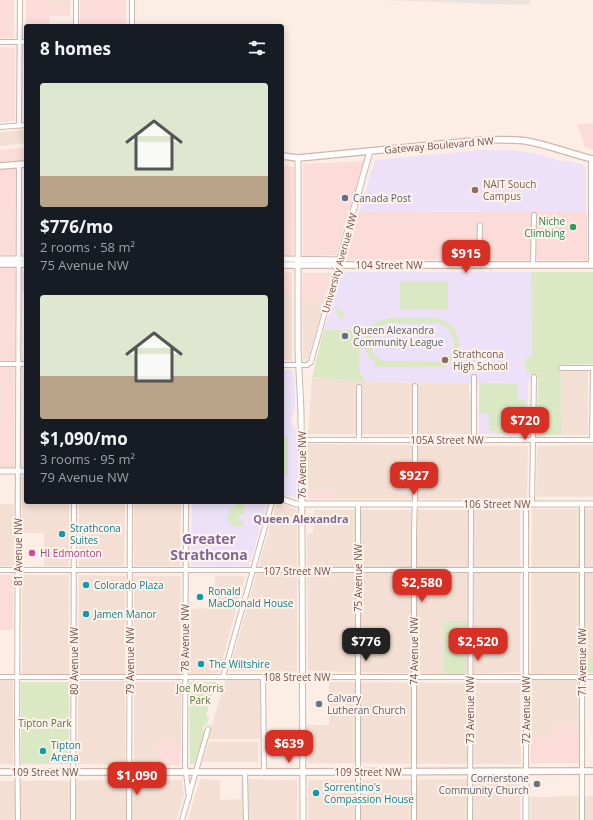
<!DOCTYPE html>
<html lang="en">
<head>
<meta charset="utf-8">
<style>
  body { margin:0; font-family:"Open Sans",sans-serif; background:#242831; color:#f1f3f6; height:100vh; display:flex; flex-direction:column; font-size:15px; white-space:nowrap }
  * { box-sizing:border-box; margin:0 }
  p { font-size:13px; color:#9ea1a6 }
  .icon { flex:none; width:22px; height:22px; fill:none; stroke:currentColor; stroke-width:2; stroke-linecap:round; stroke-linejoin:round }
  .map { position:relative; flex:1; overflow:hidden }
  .details { position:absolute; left:24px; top:24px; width:260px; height:480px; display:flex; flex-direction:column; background:#171b24; border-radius:4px; box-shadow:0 2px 10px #0003 }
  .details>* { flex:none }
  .price { position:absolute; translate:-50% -34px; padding:0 9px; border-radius:8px; background:#d93025; color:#fff; font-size:13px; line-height:26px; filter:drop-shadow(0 1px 2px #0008) }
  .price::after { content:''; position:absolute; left:50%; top:24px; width:12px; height:9px; margin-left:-6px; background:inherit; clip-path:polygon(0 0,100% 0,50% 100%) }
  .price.current { background:#222; color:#fff }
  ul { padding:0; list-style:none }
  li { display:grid; align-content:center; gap:8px; height:212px; padding:0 16px }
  li span { display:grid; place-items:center; height:124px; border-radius:4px; color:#555 }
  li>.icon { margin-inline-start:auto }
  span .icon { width:72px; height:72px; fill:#fffc; stroke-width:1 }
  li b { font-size:17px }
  h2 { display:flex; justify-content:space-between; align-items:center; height:48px; padding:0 16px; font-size:17px }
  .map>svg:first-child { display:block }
</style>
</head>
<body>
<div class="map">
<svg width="593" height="820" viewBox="0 0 593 820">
  <rect width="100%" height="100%" fill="#fceee5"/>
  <path fill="#f3dfd3" d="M50,0H70V5H50Z
    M26,130V143L0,146V132Z
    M282,293H292V361L282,360Z
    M302,297H326L308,359H303Z
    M561,371H588V435H562Z
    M312,377L366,382L469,383V391L471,393V434H308Z
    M23,444H26V467H23Z
    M308,444L528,446L527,499H332V491H308Z
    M593,445V497H536L537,446Z
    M22,476H26V502H69V566H44V533H22Z
    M79,502H125L124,566H79Z
    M134,502H181L180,566H134Z
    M277,502L297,510V672L229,671Z
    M0,504H14V566H0Z
    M532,509H593V673L531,674Z
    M314,510H520V672L466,674V621H444V674L308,671L307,534L313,533Z
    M22,575H69V674H22Z
    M79,575L125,576V674H78Z
    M134,576H181L180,674H134Z
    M215,576H245L219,673L190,674L191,609L215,608Z
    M0,680H13V764H0Z
    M225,680H260V739H208Z
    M530,680H579L580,725H556V736H531Z
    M78,681H125V765L78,764Z
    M134,682H181V742H158V765L134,764Z
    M329,682L520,683L521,764L308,763L306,725H329Z
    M209,742H258V762H202Z
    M200,779L220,780V800L241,799V779L297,780V820H188Z
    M520,779V820H308V780Z
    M182,780L184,795L176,820H0V781Z
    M593,796V820H531V797Z"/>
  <path fill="#fcdcd8" d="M0,0H14V38H0Z
    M26,0H50V5H70V16H50L49,26H26V28Z
    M80,0H126V26H80Z
    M0,47L15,48V121L0,122Z
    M24,47H26V120L24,121Z
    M593,123V150L585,147L577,124Z
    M26,148V160L16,162L14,469L0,468V150Z
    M364,161L336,255L304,257L303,256V164Z
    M282,165L291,166L294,168L293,256H282Z
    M25,170H26V256H24Z
    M484,211H587V260H346L359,212H484Z
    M22,271H26V293L22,292Z
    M282,272L292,273V293H282Z
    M303,273H331L326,297H302Z
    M23,370H26V444H23Z
    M308,491H332V499H308Z
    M0,575H13V630H0Z
    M556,725H580L579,763H530L531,736H556Z
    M158,742H181L180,765H158Z"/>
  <path fill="#ece3df" d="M381,0H530V5L493,4Z"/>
  <path fill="#ece1f8" d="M480,150H515L542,155L561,161H569L583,165L586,169V211L359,212L375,160Z
    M341,272H531L532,377L528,383V432L525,435L479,434V383L366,382L359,370V329L324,330Z
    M282,370H292L294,373L295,405L291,422L297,431V498L282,494Z
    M192,502H267L249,566H191Z"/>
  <path fill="#dae9c3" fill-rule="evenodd" d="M531,272H593V364L561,365L562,435H537L538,378L532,377V374H530L526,370V358L529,356L532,357Z
    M400,281H448V310H400Z
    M334,307H335L346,313L344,316L340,319Z
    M388,318C399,318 411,318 422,318C429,318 437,317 443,320C453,323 459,333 459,344C459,352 454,360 446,364L447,367H375V362C362,353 360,338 370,327L367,328L364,325L367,323L370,327L377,322ZM388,323L440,324C459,332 459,357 437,362L384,361C364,353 367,328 388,323Z
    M359,329V370L366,382L312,377L324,330Z
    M481,383L518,384V400H525V430L524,433H496V431H489V414H479V386Z
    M282,437H288V476H282Z
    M236,503H245V509L244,510V512H243V515H239V521H243V526H237V527H233V525H231V521H227V515H229V509H232L233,506H236Z
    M444,621H466V674H444Z
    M587,658H593V673H587Z
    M21,682H69V764H21Z
    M189,682H218L217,687H214L206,716L209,717L207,724L204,725L203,727L204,733L195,764H190Z"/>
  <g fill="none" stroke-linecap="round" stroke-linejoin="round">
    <defs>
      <path id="minor" d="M76,26V0
        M132,26V0
        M0,42H26
        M19,126L20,0
        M0,127L26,125
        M479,265L480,225
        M533,265L534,215
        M591,265V159
        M0,364H26
        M282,365H307L311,362L338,265
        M561,368H593
        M474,377V440
        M302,440H593
        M359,440V387
        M592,440L593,368
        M186,502L185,765L189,798
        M358,504V820
        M532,504L534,377
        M0,570H593
        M0,677H593
        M223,677L272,502
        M263,677L264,772
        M526,771V504
        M245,772L246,820
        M18,820L17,734L19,165
        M73,820L74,502
        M129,820L130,502
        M182,820L208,729
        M414,820V532L415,500V386
        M470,820L471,504
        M582,820V504"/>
      <path id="tertiary" d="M298,158V349L301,412L302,532L303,820
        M0,259H26
        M282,259L340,260
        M338,265L370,151
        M0,471H26
        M282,499L296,504H593
        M526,771V820"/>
      <path id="secondary" d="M282,156L298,158L309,157L482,140C497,140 512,139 526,141C549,145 571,154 593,159
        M0,166L26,164
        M0,264H26
        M282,265H593
        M0,772H303L593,771"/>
    </defs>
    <use href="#minor" stroke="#cfb7ae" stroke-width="6"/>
    <use href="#tertiary" stroke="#cfb7ae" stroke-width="7"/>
    <use href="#secondary" stroke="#d2b5ab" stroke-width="8"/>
    <use href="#minor" stroke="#fff" stroke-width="4"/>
    <use href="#tertiary" stroke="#fff" stroke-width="5"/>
    <use href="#secondary" stroke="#fff" stroke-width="5.5"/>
  </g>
  <g fill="#8d6e63" stroke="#fff3eb" stroke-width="1.5">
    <circle cx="475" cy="190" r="4"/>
    <circle cx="445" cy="360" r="4"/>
  </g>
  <g fill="#5c6f8a" stroke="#fff3eb" stroke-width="1.5">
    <circle cx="345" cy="198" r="4"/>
    <circle cx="345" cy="336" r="4"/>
  </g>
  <circle fill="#2e9e5b" stroke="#fff3eb" stroke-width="1.5" cx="573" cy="227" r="4"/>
  <g fill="#0f9aa8" stroke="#fff3eb" stroke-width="1.5">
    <circle cx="62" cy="534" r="4"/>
    <circle cx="86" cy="585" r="4"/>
    <circle cx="200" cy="597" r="4"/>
    <circle cx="86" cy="614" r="4"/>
    <circle cx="201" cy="664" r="4"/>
    <circle cx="43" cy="751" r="4"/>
    <circle cx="316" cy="793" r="4"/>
  </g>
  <circle fill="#d1479c" stroke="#fff3eb" stroke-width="1.5" cx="32" cy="553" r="4"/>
  <g fill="#6b7280" stroke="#fff3eb" stroke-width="1.5">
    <circle cx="319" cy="704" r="4"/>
    <circle cx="537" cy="784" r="4"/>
  </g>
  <g text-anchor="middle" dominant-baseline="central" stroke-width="4" stroke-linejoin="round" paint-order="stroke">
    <g font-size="10" fill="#74514a" stroke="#fff3eb">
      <text transform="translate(439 145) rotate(-5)">Gateway Boulevard NW</text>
      <text transform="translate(339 263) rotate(-74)">University Avenue NW</text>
      <text x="389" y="265">104 Street NW</text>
      <text x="447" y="440">105A Street NW</text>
      <text transform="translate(302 465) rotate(-90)">76 Avenue NW</text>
      <text x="497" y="504">106 Street NW</text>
      <text transform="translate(18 552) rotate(-90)">81 Avenue NW</text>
      <text x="297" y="571">107 Street NW</text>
      <text transform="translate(358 578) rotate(-90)">75 Avenue NW</text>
      <text transform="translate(185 638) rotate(-90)">78 Avenue NW</text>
      <text transform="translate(414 651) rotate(-90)">74 Avenue NW</text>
      <text transform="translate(74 661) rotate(-90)">80 Avenue NW</text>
      <text transform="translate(130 661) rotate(-90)">79 Avenue NW</text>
      <text transform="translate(582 662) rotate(-90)">71 Avenue NW</text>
      <text x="297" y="677">108 Street NW</text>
      <text transform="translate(470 710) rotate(-90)">73 Avenue NW</text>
      <text transform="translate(526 710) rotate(-90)">72 Avenue NW</text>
      <text x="45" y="772">109 Street NW</text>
      <text x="368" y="772">109 Street NW</text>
    </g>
    <g font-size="10" fill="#785e54" stroke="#fff3eb" text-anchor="start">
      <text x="483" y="184">NAIT Souch<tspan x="483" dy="12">Campus</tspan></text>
      <text x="453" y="354">Strathcona<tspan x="453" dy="12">High School</tspan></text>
    </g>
    <g font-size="10" fill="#4e5e75" stroke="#fff3eb" text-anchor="start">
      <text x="353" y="198">Canada Post</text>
      <text x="353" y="330">Queen Alexandra<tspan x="353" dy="12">Community League</tspan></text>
    </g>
    <g font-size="10" fill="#27864d" stroke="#fff3eb" text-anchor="end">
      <text x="565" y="221">Niche<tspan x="565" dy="12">Climbing</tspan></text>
    </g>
    <g font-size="10" fill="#0d838f" stroke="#fff3eb" text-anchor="start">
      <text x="70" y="528">Strathcona<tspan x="70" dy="12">Suites</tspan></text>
      <text x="94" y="585">Colorado Plaza</text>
      <text x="208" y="591">Ronald<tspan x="208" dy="12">MacDonald House</tspan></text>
      <text x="94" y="614">Jamen Manor</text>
      <text x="209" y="664">The Wiltshire</text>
      <text x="51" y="745">Tipton<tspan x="51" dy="12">Arena</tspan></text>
      <text x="324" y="787">Sorrentino's<tspan x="324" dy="12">Compassion House</tspan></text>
    </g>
    <g font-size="10" fill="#b23c85" stroke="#fff3eb" text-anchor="start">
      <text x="40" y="553">HI Edmonton</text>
    </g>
    <g font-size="10" fill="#597440" stroke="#fff3eb">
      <text x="200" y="688">Joe Morris<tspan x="200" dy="12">Park</tspan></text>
      <text x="45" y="723">Tipton Park</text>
    </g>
    <g font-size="10" fill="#5b616d" stroke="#fff3eb" text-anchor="start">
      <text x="327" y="698">Calvary<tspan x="327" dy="12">Lutheran Church</tspan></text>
      <text x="529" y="778" text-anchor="end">Cornerstone<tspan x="529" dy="12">Community Church</tspan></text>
    </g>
    <g font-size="11" font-weight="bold" fill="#7e6698" stroke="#fff3eb">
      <text x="301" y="518">Queen Alexandra</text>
    </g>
    <g font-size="14" font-weight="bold" fill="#7e6698" stroke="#fff3eb">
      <text x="209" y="538">Greater<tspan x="209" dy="16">Strathcona</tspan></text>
    </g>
  </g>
</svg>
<b class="price" style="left:466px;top:274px">$915</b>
<b class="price" style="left:525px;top:441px">$720</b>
<b class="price" style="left:414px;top:496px">$927</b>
<b class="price" style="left:422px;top:603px">$2,580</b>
<b class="price current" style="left:366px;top:662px">$776</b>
<b class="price" style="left:478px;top:662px">$2,520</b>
<b class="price" style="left:289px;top:764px">$639</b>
<b class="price" style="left:137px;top:796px">$1,090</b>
<section class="details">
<h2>8 homes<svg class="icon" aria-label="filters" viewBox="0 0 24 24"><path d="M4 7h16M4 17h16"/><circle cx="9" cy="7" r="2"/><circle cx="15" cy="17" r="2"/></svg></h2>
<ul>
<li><span style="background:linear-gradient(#dfe7d0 75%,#b9a48a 0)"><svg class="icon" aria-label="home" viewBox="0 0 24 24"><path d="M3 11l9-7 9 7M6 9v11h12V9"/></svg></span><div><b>$776/mo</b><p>2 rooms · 58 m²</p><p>75 Avenue NW</p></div></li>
<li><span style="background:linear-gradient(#dfe7d0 65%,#b9a48a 0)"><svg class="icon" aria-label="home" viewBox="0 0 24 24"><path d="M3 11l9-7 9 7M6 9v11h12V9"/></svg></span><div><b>$1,090/mo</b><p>3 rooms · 95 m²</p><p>79 Avenue NW</p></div></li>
</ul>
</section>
</div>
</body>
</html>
